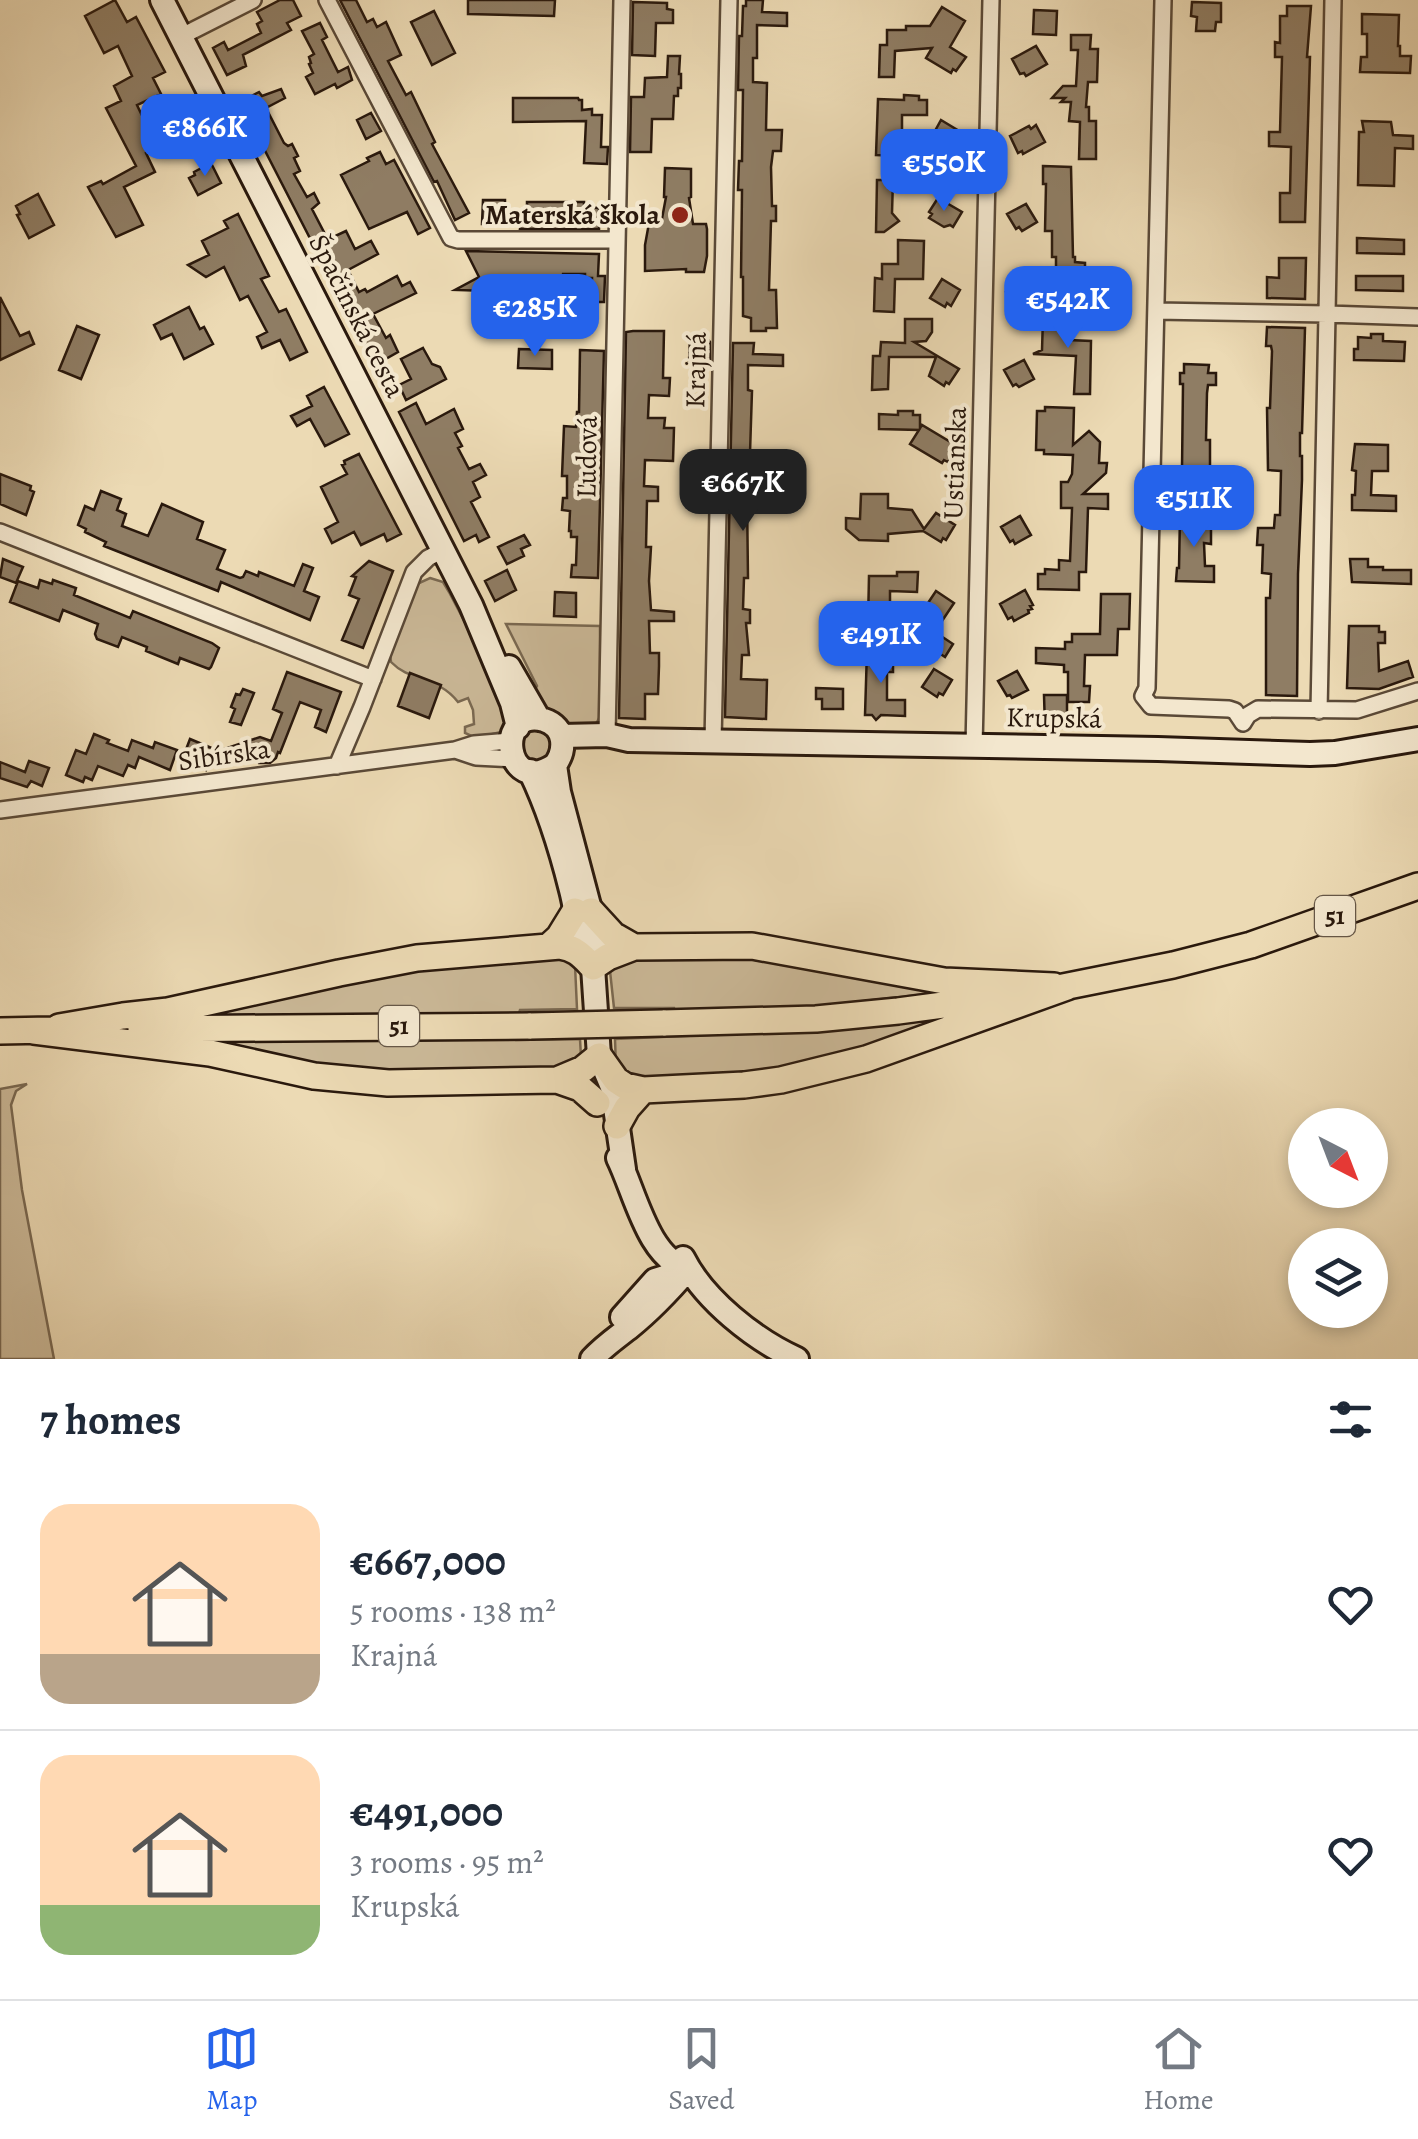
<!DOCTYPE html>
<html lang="en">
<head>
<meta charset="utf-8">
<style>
  body { margin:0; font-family:Alegreya,serif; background:#f2f2f3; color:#1f2937; height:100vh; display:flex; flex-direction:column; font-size:38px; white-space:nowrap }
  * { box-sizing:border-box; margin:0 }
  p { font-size:32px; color:#747a83 }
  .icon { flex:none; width:55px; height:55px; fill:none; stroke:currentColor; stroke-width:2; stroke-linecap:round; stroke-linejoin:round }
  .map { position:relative; height:1359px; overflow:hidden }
  .panel { display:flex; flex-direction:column; background:#fff; flex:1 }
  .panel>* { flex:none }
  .needle { width:65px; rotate:138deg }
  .fabs { position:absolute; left:1288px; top:1108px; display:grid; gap:20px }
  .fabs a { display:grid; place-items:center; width:100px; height:100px; border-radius:50%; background:#fff; box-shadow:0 5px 15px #0003; font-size:50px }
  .price { position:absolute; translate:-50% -85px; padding:0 22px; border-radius:20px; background:#2563eb; color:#fff; font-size:32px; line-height:65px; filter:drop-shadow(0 2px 5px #0008) }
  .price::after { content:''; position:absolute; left:50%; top:60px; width:30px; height:22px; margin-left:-15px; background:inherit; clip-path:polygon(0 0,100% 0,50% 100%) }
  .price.on { background:#222; color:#fff }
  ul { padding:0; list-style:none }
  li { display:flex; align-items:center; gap:30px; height:250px; padding:0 40px }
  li+li { border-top:2px solid #e0e1e3 }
  li span { display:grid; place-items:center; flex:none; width:280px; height:200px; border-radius:30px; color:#555 }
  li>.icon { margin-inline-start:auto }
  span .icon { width:120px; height:120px; fill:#fffc; stroke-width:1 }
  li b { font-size:42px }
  h2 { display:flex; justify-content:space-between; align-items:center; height:120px; padding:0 40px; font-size:42px }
  .dock { display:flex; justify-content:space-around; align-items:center; height:140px; border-top:2px solid #e0e1e3; background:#fff; font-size:28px; color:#747a83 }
  .dock a { display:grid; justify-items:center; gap:5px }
  .dock .on { color:#2563eb }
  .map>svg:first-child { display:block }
</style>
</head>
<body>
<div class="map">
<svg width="1418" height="1359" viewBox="0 0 1418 1359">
  <rect width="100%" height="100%" fill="#ecdab4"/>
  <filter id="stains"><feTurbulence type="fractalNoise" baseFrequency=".002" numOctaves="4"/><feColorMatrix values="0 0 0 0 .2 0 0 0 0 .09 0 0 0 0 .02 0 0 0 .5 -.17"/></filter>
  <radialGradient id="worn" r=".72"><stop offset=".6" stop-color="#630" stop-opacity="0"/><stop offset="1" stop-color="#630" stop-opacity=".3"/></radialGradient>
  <path fill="#cbb998" stroke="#7a6952" stroke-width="2.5" d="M430,578L443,582L449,592L511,710L505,731L476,738L465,733V727L474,724L473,710L468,698L458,702C438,676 410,682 391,662L390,654L417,584Z
    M506,624L600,626V716C591,742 556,724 542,710C538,705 535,700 532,695L537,686Z
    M529,729L548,730L556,753L528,765L518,743Z
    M561,953L575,965L577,1009L520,1010L519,1013L183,1016L395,969Z
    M735,955L954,991L818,1006L675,1011L674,1008H614L610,971L612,966L628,958Z
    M953,1017L863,1052L786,1072L630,1080L616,1068L615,1039L843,1029Z
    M515,1038L516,1040L580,1039L581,1057L573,1068L349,1072L183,1041Z
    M27,1084L16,1091L11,1105L22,1190L54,1359H0V1089Z"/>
  <path fill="#8f7d64" stroke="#2a190d" stroke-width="2.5" d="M115,0L127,22L136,17L165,72L153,78L161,94L137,105L148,128L183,110L200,140L186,147L180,136L146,153L155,172L124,187L143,225L116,237L88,187L101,181L103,184L136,166L106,108L121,101L114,86L132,76L118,46L104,53L85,16Z
    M280,0H293L301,16L287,23L291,30L243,55L246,66L227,75L213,48L224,42L228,50L261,33L257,24L262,21L257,12Z
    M340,0H356L367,22L373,19L377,27L386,22L401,55L388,61L406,95L411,92L435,142L432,144L469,213L455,220L437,181L434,182Z
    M468,0H555L554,16L468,14Z
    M746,0H763L762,12L787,13V26L757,25V58H753V82L767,83L766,130H782L781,151H773L771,167L772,206H776V221H771L769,290H776L777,328H766V331H751V318L743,316V277H741L742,190H738L739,161H742L743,90H738L739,36H742L743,6H746Z
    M633,2L667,3V9L673,10V23H656L655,56L632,55Z
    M1192,2L1221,3V22H1216L1215,31H1196L1197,17L1191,16Z
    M1287,6H1311L1307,57H1310L1305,222H1280V193H1290L1291,147L1269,146V132H1280L1282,57H1275V42L1280,43V16H1287Z
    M942,7L965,21L950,47L966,57L956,71L953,69L951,73L926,58L932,48L895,51L894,77H879L880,45H887V30H906V26H930Z
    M1034,10L1057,11L1056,35L1033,34Z
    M434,11L455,53L432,65L411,22Z
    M1362,14L1399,15L1398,46H1400V56H1411L1410,73L1360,72L1361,57H1367V34H1362Z
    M320,23L327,37L322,40L338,72L348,67L352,80L337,88L335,84L315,94L306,77L313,73L309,64L311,63L309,57L314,54L302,31Z
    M1071,35H1091L1090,49H1098L1097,82H1088L1086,107H1089V121H1096V159H1079L1080,122L1069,121L1071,102H1061L1065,98H1052L1063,86H1076L1078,50H1071Z
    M1036,46L1047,64L1026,76L1024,73L1020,74L1012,59Z
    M668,56H680L679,74H681V88H678V96H674L673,119H652L651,152H630L631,97H644L645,78L667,77Z
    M281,89L285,98L266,108L284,143L288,146L292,144L298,156L294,158L300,171L294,174L307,197L314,193L319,203L312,209L325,234L329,239L346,231L355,249L371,241L378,254L348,270L359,292L365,289L367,292L397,276L402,286L410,282L416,293L373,314L386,338L390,335L398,352L375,365L240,102L259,92L262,96Z
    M904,95L919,96V100H927V115H902V156L876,155L878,99L904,100Z
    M513,98H578L579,100H582V110L592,109V115H602L601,147H608L607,164L584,163L586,121L513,122Z
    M371,113L381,131L366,139L357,120Z
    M941,120L964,134L955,149L951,147L948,152L930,140Z
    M1362,121L1391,122L1393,135L1413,136V149L1395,148L1394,186L1358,185L1359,132H1364Z
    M1036,125L1045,142L1023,154L1022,151L1018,153L1010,136L1029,126L1031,129Z
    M380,152L386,164L394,160L430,228L418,234L407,212L369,229L341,175L369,161L367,158Z
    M211,163L221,183L198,195L189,178L195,175L194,172Z
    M1043,166L1071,167L1073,257H1075V262L1085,263V277H1092L1091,316H1075L1077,278H1084H1065V272H1056V257H1052V231H1045L1046,184H1043Z
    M665,168L691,169V197L689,198L693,224H706L707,229V256L704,272H686V269L645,271V245L649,223L661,224L666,197H664Z
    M877,180H893L892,213L899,221L884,232H876Z
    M38,194L54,225L29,238L17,215L20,214L16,206Z
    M938,198L962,212L953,227L950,225L944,227L929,218L932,214L929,212Z
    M483,200H505V212H527V202H584V207L599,208V229H520L521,223L482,224Z
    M1026,204L1037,222L1022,231L1019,227L1016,229L1007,214Z
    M238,214L269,276L261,279L279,312L286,309L307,352L290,360L280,340L262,348L257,337L267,332L248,296L240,300L224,267L206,277L188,265L209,255L202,241L228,228L224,221Z
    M1357,238L1404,240V254L1357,253Z
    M898,240L924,241L923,279H895L894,312L874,311L875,278L882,279V264H898Z
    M466,251L599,254L598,276H605L604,302H591L592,278H585V274H563L562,279L530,278V281L520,280L519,295L490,294V291L455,290L479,277Z
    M1279,258H1306L1305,299L1267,298V277L1279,278Z
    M1356,276H1403V291L1356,290Z
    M942,279L960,290L951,306L947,303L945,307L930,298Z
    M1025,282L1036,301L1020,310L1018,306L1014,308L1006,292Z
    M0,297L20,336L29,332L34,344L0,360Z
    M189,307L200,329L204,327L213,344L184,359L172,334L161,339L154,325Z
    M1043,318L1070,319L1069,340L1091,341L1090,394H1074L1076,356L1033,354L1042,350Z
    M905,319H932V332L926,341L914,342L959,369L949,384L946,382L944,386L929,376L936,357H889L888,389L872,390L873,356H880L881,342L905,343Z
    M77,326L99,335L81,379L59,370Z
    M1267,327L1305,328L1302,433H1300V456H1302V480L1298,574L1297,696L1266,695V598H1270L1271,574L1262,573L1263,545H1257L1258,528H1274L1275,515H1280L1281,471L1268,470L1267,408H1270L1272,351L1271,346H1266Z
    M633,331H664L663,378H670L669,396L649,395L648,418H665L664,428H674L673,461L645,460L644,486L658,487V501H647L646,547H651L649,581L651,610L674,612V621H649L650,653H659V666L658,694H645V719L619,718L626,332Z
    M1371,334H1383V341L1405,342L1404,361L1354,360V349H1358V337L1371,338Z
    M706,337L710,342V365H700V361H689L690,338Z
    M733,343H754L753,354L783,355V366L748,365V390L752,391L750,453H771V496H747L748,578H744L743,609L750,610V623H746L749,655H742L741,679L767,680L766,719L725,717Z
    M423,348L432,364L440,367L446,379L406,400L399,385L411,379L401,359Z
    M519,349L552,350V369L518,368Z
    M580,350L604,351L598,578L571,577L572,565H576L577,537H571V531H569L570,511L562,510L563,498H567V476H562L564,426L576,427L577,412H579Z
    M1024,360L1034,379L1019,387L1016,384L1013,386L1004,370Z
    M1184,364L1209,365L1208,373H1216V385H1208L1207,393L1206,440H1210V468H1182L1183,384H1180V373H1184Z
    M324,387L349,434L325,446L310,419L297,426L291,416L312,406L307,396Z
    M416,403L426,424L454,409L463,429L455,433L462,446L458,448L469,469L480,464L486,475L473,482L480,497L471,502L489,537L479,542L476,535L464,541L399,412Z
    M1045,407L1074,408L1073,445L1089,431L1100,442L1099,463H1107L1106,473L1083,494H1108V509L1088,508L1086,572H1079V590L1038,589V574H1045V569L1059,570V560L1070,561L1072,508H1061V482H1068L1072,474L1073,455L1044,454V450H1036L1037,411H1045Z
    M898,411H913V415H920V428L922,425L957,446L948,462L944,460L942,463L910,444L919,430L879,429V414L898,415Z
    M1355,444L1388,445V471H1372L1371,495L1396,496V511L1352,510V495H1355L1356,471L1352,470Z
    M359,454L401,534L387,541L384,534L361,545L354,532L332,543L325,529L338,522L321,487L347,474L342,465L345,464L344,461Z
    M0,474L31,486L30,490L34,492L26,515L0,504Z
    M101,491L121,499L117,510L126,514L122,526L148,536L162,504L203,522L197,539L225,550L217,569L240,578L243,577L246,571L258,576L259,572L294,586L303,564L313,568L304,591L319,597L310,620L221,582L218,591L104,546L106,542L85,532L86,529L78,525L85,506L94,510Z
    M861,494H888V508L912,510L924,529L936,513L955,525L946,540L943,538L941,542L923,531L888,534V541L859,540L846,529V518L860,519Z
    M1180,515H1206V523H1211V544L1204,543L1205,566H1214V582L1176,581L1177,568H1179Z
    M1020,516L1031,535L1015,544L1013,540L1010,542L1001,527Z
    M524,535L530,545L521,549L524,556L507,564L498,547Z
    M3,559L23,567L16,583L0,577Z
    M1350,559H1368V567H1383V570H1411V584L1352,582Z
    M369,561L393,571L363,648L342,640L359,599L349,595L356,577L352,576Z
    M507,570L516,590L495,601L485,581Z
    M897,572H918L917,592L890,591V623H868L869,576H897Z
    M40,580L52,584L53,580L76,588L74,595L130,618L133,611L212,643L219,648L211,667L209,669L180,658L178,664L146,651L147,647L122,637L118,647L97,639L95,634L98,624L63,610L59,621L10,602L18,581L38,588Z
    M1025,590L1033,605L1030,606L1032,609L1028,610L1029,613L1014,621L1012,617L1008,619L1000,604Z
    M936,591L954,603L942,621L924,609Z
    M555,592L576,593V617L554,616Z
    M1101,594H1130L1129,629H1118L1117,655H1085L1084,686H1090L1089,702H1068V672H1064V665L1036,663V648L1065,649V642H1072V634H1100Z
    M1349,626H1379V632H1385V643H1378L1379,671L1408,661L1413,677L1379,689L1347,688Z
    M935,632L953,644L945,657L927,645Z
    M867,650H893V672H887V700H905V716L881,715L876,720L872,715H865Z
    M934,669L952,680L943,695L939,693L937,697L922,687Z
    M1017,671L1028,690L1012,698L1010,695L1007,696L998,681Z
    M287,672L341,692L326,732L315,727L321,710L300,702L280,753L278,752L276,758L270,763H259L251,744L245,762L218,751L260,737L271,741L282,713L273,709Z
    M410,673L441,685L429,718L398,706Z
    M816,688L843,689V709H822V699H816Z
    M243,689L254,693L241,725L230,722L235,709L231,707L236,694L240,695Z
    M1044,695H1067V728H1045Z
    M94,734L109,740L107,743L128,751L132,740L153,748L155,742L177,750L170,770L139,757L135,768L128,765L123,776L98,766L92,780L85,777L83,782L66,775L76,750L86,754Z
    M190,739L214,749L206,770L182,760Z
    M29,761L49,768L42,786L31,781L27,787L0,778V762L25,772Z"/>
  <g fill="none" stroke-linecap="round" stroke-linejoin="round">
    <defs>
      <path id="street" d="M327,0L451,238L458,240H617
        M1163,0L1147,688L1143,696L1151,706L1229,709L1235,711L1243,723
        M180,37L253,0
        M1156,311L1327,314L1333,0
        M0,532L373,679
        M1319,711L1327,314L1418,317
        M1243,723L1248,715L1258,709L1357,710L1418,691
        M607,735L622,0
        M713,742L729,0
        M974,747L991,0
        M455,750L476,757L514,759
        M337,766L362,707L414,572L428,558L443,550
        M0,810L455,750L474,744L511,741"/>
      <path id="secondary" d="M162,0L471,605L512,703L518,727
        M509,667L539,719
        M561,736L607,735L629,740L1158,749L1310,754L1335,753L1418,739
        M555,765C504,799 494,706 544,720C566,727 566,750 555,765L559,792L600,947L593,967L599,1056L612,1087L624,1169
        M530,771C548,808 561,850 571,890C578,916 577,941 591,964
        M618,1158C635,1192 648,1259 688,1269
        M683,1258C704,1300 755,1340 797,1359
        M622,1317L655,1280L687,1270
        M592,1359C604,1346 616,1338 630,1327C651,1310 670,1290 688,1269"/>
      <path id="primary" d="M591,911L613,935L634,947
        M548,947L559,937L575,911
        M1053,989L1173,965L1251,945L1418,886
        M663,1023L816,1019L898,1011L1004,997
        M59,1027L123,1016L168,1011L339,973L417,958L560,946C576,948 583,957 593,967L608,957L634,947L752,946L944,981L1054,986
        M141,1029L531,1026
        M0,1031L51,1030
        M34,1031L210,1053L314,1076L388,1083L557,1080L583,1069L599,1056L616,1080L625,1086L643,1090L744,1085L781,1080L866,1059L1067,987
        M557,1080L580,1088L597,1103
        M617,1126L627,1108L643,1090"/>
    </defs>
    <use href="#street" stroke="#5a4937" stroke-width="20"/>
    <use href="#secondary" stroke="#2a190d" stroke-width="28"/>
    <use href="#primary" stroke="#2a190d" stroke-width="30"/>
    <use href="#street" stroke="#f3e7ce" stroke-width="15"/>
    <use href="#secondary" stroke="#f3e7ce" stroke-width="22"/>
    <use href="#primary" stroke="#ecdab4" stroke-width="25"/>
    <defs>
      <path id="primary-bridge" d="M531,1026L663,1023"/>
    </defs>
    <use href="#primary-bridge" stroke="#2a190d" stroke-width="30" stroke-linecap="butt"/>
    <use href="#primary-bridge" stroke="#ecdab4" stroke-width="25"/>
  </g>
  <circle fill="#8f2418" stroke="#f3e7ce" stroke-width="4" cx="680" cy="215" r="10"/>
  <g text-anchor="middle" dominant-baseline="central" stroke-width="8" stroke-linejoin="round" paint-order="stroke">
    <g fill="#f3e7ce" stroke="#665747" stroke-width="2.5">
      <rect x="1315" y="896" width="40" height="40" rx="8"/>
      <rect x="379" y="1006" width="40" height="40" rx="8"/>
    </g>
    <g font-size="25" font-weight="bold" fill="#2a190d">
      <text x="1335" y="916">51</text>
      <text x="399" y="1026">51</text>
    </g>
    <g font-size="28" font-weight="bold" fill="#2a190d" stroke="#f3e7ce" text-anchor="end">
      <text x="660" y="215">Materská škola</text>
    </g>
    <g font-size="28" fill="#2a190d" stroke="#f3e7ce">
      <text transform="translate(357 316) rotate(63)">Špačinská cesta</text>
      <text transform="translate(696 370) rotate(-89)">Krajná</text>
      <text transform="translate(587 457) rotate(-89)">Ľudová</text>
      <text transform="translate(955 463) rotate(-88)">Ustianska</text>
      <text transform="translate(1054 718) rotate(1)">Krupská</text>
      <text transform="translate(224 755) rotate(-8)">Sibírska</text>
    </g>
  </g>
  <rect width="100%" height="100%" filter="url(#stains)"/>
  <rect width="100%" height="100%" fill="url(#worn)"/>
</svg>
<div class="fabs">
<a><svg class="needle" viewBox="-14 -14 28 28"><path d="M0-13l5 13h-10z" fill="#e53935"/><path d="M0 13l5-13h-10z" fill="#747a83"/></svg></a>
<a><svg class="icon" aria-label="layers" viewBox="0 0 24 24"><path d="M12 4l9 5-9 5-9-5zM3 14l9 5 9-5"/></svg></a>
</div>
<b class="price" style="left:205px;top:179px">€866K</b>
<b class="price" style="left:944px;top:214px">€550K</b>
<b class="price" style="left:1068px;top:351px">€542K</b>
<b class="price" style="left:535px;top:359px">€285K</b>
<b class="price on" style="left:743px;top:534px">€667K</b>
<b class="price" style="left:1194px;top:550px">€511K</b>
<b class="price" style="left:881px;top:686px">€491K</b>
</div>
<section class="panel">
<h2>7 homes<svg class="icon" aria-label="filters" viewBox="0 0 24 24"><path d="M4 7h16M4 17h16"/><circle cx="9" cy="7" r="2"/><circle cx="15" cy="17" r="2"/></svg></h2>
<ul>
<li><span style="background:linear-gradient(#ffd9b3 75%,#b9a48a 0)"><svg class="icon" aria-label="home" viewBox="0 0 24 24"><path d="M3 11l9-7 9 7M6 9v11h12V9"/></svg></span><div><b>€667,000</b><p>5 rooms · 138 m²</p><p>Krajná</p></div><svg class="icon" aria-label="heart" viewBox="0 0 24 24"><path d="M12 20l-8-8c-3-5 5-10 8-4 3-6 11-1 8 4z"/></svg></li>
<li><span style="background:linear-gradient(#ffd9b3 75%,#8fb573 0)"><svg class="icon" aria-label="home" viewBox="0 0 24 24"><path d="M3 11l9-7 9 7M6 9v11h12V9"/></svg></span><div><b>€491,000</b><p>3 rooms · 95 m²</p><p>Krupská</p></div><svg class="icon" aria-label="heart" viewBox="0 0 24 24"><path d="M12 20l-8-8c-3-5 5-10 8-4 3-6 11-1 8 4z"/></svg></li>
</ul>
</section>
<nav class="dock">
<a class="on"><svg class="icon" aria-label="map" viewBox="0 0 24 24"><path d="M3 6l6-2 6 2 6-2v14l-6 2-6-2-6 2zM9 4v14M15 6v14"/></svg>Map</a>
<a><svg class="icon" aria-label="saved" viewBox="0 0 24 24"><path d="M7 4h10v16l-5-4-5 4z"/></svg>Saved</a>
<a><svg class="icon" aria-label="home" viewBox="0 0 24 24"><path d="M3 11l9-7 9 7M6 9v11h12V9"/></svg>Home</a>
</nav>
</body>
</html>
